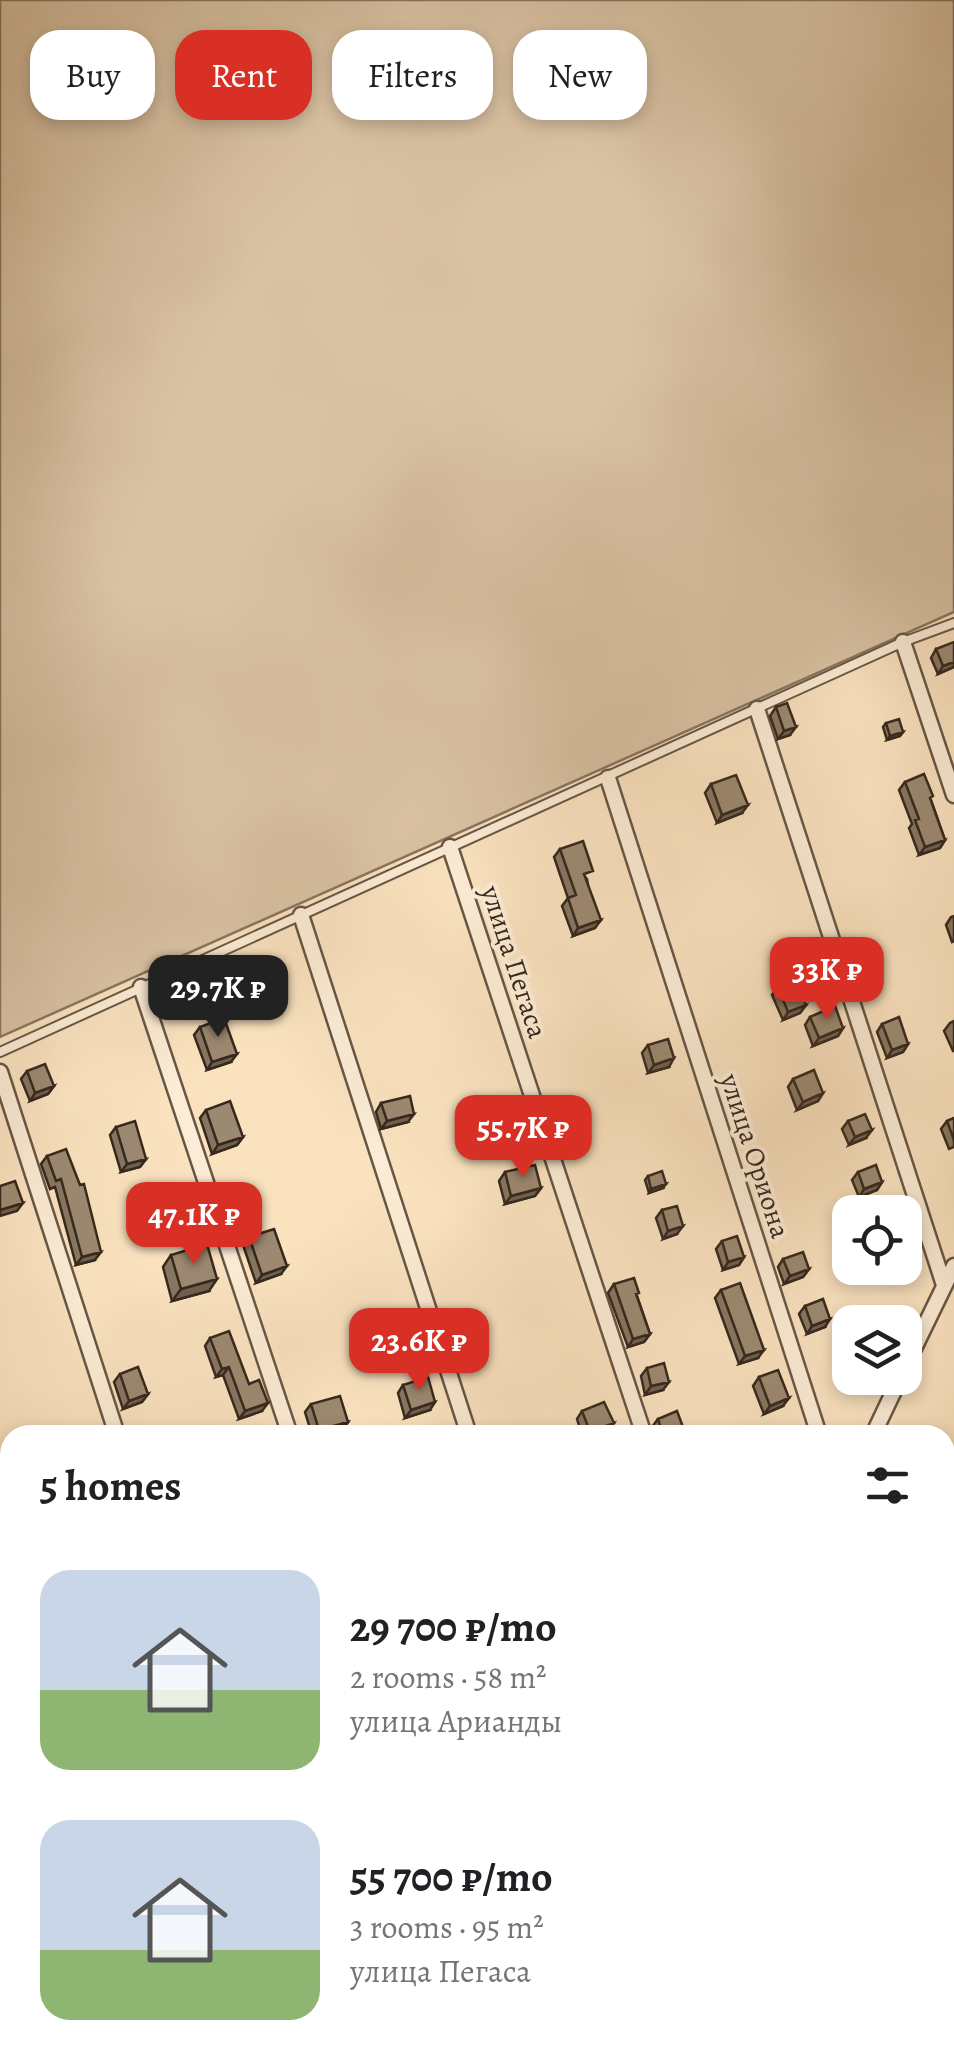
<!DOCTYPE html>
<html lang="en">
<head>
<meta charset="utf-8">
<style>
  body { margin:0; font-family:Alegreya,serif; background:#f2f2f2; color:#202124; height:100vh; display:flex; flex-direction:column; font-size:38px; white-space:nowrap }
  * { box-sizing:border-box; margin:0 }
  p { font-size:32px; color:#757577 }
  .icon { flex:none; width:55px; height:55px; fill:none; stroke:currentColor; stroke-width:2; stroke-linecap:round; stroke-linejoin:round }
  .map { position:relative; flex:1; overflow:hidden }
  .drawer { position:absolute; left:0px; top:1425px; width:955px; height:640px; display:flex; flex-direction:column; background:#fff; border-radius:30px 30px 0 0; box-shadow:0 5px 15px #0003 }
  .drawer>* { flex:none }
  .top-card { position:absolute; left:30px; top:30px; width:895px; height:90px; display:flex; gap:20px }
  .buttons { position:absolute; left:832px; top:1195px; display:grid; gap:20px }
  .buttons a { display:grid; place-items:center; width:90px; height:90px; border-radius:20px; background:#fff; box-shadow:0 5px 15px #0003; font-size:50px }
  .price { position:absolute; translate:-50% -85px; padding:0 22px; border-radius:20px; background:#d93025; color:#fff; font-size:32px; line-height:65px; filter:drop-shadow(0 2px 5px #0008) }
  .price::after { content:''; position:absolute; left:50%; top:60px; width:30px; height:22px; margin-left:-15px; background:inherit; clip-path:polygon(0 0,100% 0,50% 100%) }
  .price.active { background:#222; color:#fff }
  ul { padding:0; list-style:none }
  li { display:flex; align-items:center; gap:30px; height:250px; padding:0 40px }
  li span { display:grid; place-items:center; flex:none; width:280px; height:200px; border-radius:30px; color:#555 }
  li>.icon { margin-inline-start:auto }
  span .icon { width:120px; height:120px; fill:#fffc; stroke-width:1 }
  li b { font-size:42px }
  h2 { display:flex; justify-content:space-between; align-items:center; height:120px; padding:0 40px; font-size:42px }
  .pill { padding:0 35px; border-radius:30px; background:#fff; box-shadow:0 5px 15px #0003; font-size:35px; line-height:90px }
  .pill.active { background:#d93025; color:#fff }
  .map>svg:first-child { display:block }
</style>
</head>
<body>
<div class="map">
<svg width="954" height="2065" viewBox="0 0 954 2065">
  <rect width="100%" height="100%" fill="#fae2bf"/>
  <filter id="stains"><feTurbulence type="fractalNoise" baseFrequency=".002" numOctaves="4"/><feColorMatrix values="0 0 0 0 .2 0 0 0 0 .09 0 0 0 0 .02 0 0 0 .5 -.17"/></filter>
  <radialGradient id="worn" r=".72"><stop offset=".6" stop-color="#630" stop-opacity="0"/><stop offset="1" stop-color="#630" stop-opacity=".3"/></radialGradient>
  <path fill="#d9c2a3" stroke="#887560" stroke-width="2.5" d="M0,0H954V612L0,1037Z"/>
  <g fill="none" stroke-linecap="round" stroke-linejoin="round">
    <defs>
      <path id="lane" d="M0,1052L903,642L954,623"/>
      <path id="street" d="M903,642L954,795
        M757,709L944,1285
        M608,778L819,1435
        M450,847L644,1435
        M301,915L469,1435
        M141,987L290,1435
        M0,1072L117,1435
        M905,1367L954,1266
        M873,1435L900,1378
        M0,1628L10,1663
        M945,1638L954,1633
        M945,1733L954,1714
        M945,1794L954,1798
        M945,1989L954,1970
        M0,1991L10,1988
        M945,2052L954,2056
        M121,2055L124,2065
        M294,2055L297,2065
        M785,2065L790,2055
        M908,2065L914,2055"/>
    </defs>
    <use href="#lane" stroke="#675646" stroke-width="12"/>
    <use href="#street" stroke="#675646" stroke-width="19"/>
    <use href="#lane" stroke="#fcecd5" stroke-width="8"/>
    <use href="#street" stroke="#fcecd5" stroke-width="14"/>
  </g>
  <path fill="#867661" stroke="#36281d" stroke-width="2.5" d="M936,649L954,667L938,674L931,658Z
    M776,707L790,735L778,739L770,716Z
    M886,723L903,732L900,736L887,740L883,727Z
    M905,782L931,800L945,840L940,848L919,855L909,828L912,824L899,790Z
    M711,784L742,813L717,823L705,793Z
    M560,849L587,879L595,928L573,936L562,906L568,898L554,857Z
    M954,916V941L952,942L946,925L951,917Z
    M778,987L806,1005L800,1013L783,1020L772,995Z
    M810,1017L843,1028L838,1036L813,1046L805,1025Z
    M954,1021V1051H953L944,1031L950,1023Z
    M882,1024L908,1044L903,1052L887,1058L877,1032Z
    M200,1027L231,1062L207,1070L194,1035Z
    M648,1045L669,1067L648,1073L642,1053Z
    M27,1071L54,1086L48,1094L30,1101L21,1079Z
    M793,1079L823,1093L818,1101L797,1110L788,1087Z
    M381,1103L408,1122L381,1129L376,1112Z
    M206,1110L243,1137L237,1145L212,1154L200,1118Z
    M954,1118V1147L949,1149L941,1129L947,1121Z
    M848,1121L866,1138L849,1145L842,1129Z
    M480,1124L524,1127L479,1143L475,1132Z
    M116,1127L146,1159L140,1167L121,1172L110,1135Z
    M47,1156L80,1185L95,1260L76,1265L55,1187L50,1189L41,1164Z
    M505,1172L541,1188L535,1196L505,1204L499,1181Z
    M858,1172L882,1182L877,1190L859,1197L852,1180Z
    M648,1176L663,1188L649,1193L645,1180Z
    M662,1210L677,1234L663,1239L656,1218Z
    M249,1237L281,1274L256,1283L243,1245Z
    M722,1241L744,1257L739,1265L723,1270L716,1249Z
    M171,1255L209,1291L172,1301L163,1267Z
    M783,1259L809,1269L803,1277L784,1284L778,1267Z
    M614,1284L637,1296L650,1334L644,1342L628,1347L608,1293Z
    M721,1290L758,1358L739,1364L715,1298Z
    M805,1306L825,1327L807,1334L799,1314Z
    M210,1338L249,1384L262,1411L239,1419L223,1375L216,1377L205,1346Z
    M647,1368L663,1390L645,1395L641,1376Z
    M120,1374L148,1394L142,1402L123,1409L114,1382Z
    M759,1377L783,1406L764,1414L753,1386Z
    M403,1385L430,1410L405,1418L398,1393Z
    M311,1404L348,1422L342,1430L325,1435H312L305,1412Z
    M582,1411L608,1432L598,1435H582L577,1419Z
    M658,1419L686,1435H655L652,1427Z
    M954,2008V2028L945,2023Z
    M228,2055H268L263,2063L257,2065H231Z"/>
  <path fill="#6d604f" stroke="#36281d" stroke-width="2.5" d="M954,662V667L938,674L943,666Z
    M796,727L790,735L778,739L784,731Z
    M903,732L900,736L887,740L890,736Z
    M748,805L742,813L717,823L722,815Z
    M945,840L940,848L919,855L925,847Z
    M601,920L595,928L573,936L578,928Z
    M806,1005L800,1013L783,1020L788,1012Z
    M843,1028L838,1036L813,1046L819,1038Z
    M908,1044L903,1052L887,1058L892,1050Z
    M237,1054L231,1062L207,1070L212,1062Z
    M674,1058L669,1067L648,1073L654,1065Z
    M54,1086L48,1094L30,1101L35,1093Z
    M823,1093L818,1101L797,1110L803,1102Z
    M414,1114L408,1122L381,1129L387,1121Z
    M529,1119L524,1127L479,1143L485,1135Z
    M872,1130L866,1138L849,1145L855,1137Z
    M243,1137L237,1145L212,1154L218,1145Z
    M146,1159L140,1167L121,1172L127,1164Z
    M882,1182L877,1190L859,1197L864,1189Z
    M666,1184L663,1188L649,1193L651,1189Z
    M541,1188L535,1196L505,1204L511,1196Z
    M23,1203L17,1211L0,1216V1210Z
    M683,1226L677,1234L663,1239L668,1231Z
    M101,1252L95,1260L76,1265L82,1257Z
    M744,1257L739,1265L723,1270L728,1262Z
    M287,1266L281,1274L256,1283L262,1275Z
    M809,1269L803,1277L784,1284L790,1276Z
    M217,1279L209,1291L172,1301L181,1289Z
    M830,1319L825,1327L807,1334L812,1326Z
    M650,1334L644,1342L628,1347L633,1339Z
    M764,1350L758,1358L739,1364L745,1356Z
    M229,1367L223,1375L216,1377L222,1369Z
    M669,1382L663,1390L645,1395L651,1386Z
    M148,1394L142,1402L123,1409L129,1401Z
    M789,1398L783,1406L764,1414L770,1406Z
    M435,1402L430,1410L405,1418L411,1410Z
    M268,1403L262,1411L239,1419L245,1411Z
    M348,1422L342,1430L325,1435H316L319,1430Z
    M614,1423L608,1432L598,1435H587L590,1432Z
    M268,2055L263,2063L257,2065H239Z"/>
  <path fill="#9c8971" stroke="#36281d" stroke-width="2.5" d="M954,642V662L943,666L936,649Z
    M787,703L796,727L784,731L776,707Z
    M899,719L903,732L890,736L886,723Z
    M924,774L933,796L930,798L945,840L925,847L915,820L919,819L905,782Z
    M736,775L748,805L722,815L711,784Z
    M583,841L593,871L584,874L601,920L578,928L568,898L576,895L560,849Z
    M795,980L806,1005L788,1012L778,987Z
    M835,1006L843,1028L819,1038L810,1017Z
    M899,1017L908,1044L892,1050L882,1024Z
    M224,1018L237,1054L212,1062L200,1027Z
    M668,1039L674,1058L654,1065L648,1045Z
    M45,1064L54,1086L35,1093L27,1071Z
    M814,1070L823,1093L803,1102L793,1079Z
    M410,1096L414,1114L387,1121L381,1103Z
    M230,1101L243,1137L218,1145L206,1110Z
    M525,1107L529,1119L485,1135L480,1124Z
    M865,1114L872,1130L855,1137L848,1121Z
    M954,1118V1140L947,1121Z
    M135,1121L146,1159L127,1164L116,1127Z
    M66,1149L80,1185L84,1184L101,1252L82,1257L61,1179L56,1181L47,1156Z
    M535,1165L541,1188L511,1196L505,1172Z
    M876,1165L882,1182L864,1189L858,1172Z
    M662,1171L666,1184L651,1189L648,1176Z
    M15,1181L23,1203L0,1210V1186Z
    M677,1206L683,1226L668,1231L662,1210Z
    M274,1229L287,1266L262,1275L249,1237Z
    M737,1236L744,1257L728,1262L722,1241Z
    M207,1244L217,1279L181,1289L171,1255Z
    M803,1252L809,1269L790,1276L783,1259Z
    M634,1278L639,1293L636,1294L650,1334L633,1339L614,1284Z
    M740,1283L764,1350L745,1356L721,1290Z
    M823,1299L830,1319L812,1326L805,1306Z
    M229,1331L249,1384L259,1380L268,1403L245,1411L229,1367L222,1369L210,1338Z
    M664,1363L669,1382L651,1386L647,1368Z
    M138,1367L148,1394L129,1401L120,1374Z
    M778,1370L789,1398L770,1406L759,1377Z
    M428,1377L435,1402L411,1410L403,1385Z
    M340,1396L348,1422L319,1430L311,1404Z
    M604,1402L614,1423L590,1432L582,1411Z
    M677,1411L686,1435H663L658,1419Z
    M774,1428L776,1435H755Z
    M236,2055H268L239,2064Z"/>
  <g text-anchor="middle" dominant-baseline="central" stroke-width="8" stroke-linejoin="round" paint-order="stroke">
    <g font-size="28" fill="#36281d" stroke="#fcecd5">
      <text transform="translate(514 962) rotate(72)">улица Пегаса</text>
      <text transform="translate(755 1156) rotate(72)">улица Ориона</text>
    </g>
  </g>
  <rect width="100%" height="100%" filter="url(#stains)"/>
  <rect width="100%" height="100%" fill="url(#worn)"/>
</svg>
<div class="buttons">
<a><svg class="icon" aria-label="locate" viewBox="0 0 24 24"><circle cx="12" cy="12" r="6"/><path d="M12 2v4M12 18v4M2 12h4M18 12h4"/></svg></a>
<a><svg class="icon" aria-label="layers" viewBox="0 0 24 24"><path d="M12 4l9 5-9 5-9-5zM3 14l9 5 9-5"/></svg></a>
</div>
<b class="price" style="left:827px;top:1022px">33K ₽</b>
<b class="price active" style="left:218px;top:1040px">29.7K ₽</b>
<b class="price" style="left:523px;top:1180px">55.7K ₽</b>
<b class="price" style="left:194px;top:1267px">47.1K ₽</b>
<b class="price" style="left:419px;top:1393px">23.6K ₽</b>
<div class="top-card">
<a class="pill">Buy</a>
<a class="pill active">Rent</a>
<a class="pill">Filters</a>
<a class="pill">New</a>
</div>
<section class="drawer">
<h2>5 homes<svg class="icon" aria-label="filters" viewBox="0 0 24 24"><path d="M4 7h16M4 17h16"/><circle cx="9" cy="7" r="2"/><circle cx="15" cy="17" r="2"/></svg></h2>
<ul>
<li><span style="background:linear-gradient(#c9d6e8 60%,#8fb573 0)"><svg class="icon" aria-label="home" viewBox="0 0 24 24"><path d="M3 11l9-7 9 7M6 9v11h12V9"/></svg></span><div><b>29 700 ₽/mo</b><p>2 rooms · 58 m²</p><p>улица Арианды</p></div></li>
<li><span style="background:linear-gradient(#c9d6e8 65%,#8fb573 0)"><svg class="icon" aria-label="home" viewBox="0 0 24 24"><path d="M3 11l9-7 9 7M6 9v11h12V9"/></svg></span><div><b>55 700 ₽/mo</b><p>3 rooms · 95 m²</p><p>улица Пегаса</p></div></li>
</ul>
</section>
</div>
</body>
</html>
